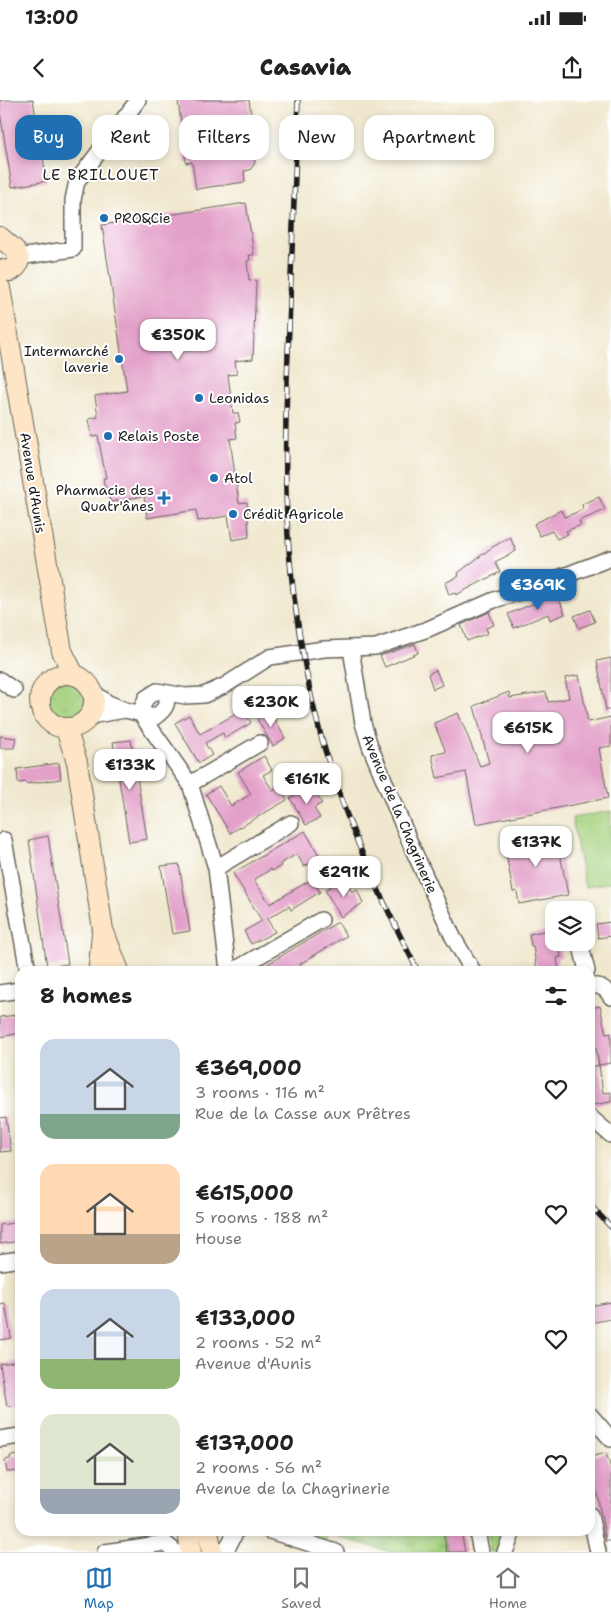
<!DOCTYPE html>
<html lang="en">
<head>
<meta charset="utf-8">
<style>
  body { margin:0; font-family:"Shantell Sans",sans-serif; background:#f2f2f2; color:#222; height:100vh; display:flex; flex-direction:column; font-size:19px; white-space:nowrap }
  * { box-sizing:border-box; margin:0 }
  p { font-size:16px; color:#767676 }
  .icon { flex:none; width:28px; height:28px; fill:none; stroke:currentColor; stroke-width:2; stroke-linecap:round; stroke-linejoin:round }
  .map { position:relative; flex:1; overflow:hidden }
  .details { position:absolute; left:15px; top:866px; width:580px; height:570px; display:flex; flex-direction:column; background:#fff; border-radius:15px; box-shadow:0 2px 8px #0003 }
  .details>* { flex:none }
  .guide { position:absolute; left:15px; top:15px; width:581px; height:45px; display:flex; gap:10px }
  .fabs { position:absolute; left:545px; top:801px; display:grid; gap:10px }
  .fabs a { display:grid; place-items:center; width:50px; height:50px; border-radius:10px; background:#fff; box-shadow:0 2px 8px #0003; font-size:25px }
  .price { position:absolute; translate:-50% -42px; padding:0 11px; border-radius:10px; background:#fff; color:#222; font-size:16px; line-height:32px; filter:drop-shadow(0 1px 2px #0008) }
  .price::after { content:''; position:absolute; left:50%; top:30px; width:15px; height:11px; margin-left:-8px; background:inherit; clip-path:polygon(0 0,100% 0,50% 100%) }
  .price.on { background:#1f6fb2; color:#fff }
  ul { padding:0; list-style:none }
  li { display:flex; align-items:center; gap:15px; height:125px; padding:0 25px }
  li span { display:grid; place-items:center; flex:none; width:140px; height:100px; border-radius:15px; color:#555 }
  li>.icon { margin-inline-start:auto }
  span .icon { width:60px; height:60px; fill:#fffc; stroke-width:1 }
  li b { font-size:21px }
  h2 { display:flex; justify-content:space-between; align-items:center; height:60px; padding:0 25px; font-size:21px }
  .tag { padding:0 18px; border-radius:15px; background:#fff; box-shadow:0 2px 8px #0003; font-size:18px; line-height:45px }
  .tag.on { background:#1f6fb2; color:#fff }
  .status { display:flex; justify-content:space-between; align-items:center; height:35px; padding:0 25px; background:#fff; direction:ltr }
  .status svg { height:14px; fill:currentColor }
  header { display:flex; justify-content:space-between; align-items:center; height:65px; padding:0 25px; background:#fff; font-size:22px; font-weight:800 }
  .dock { display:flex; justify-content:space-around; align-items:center; height:70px; border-top:1px solid #e0e0e0; background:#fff; font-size:14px; color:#767676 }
  .dock a { display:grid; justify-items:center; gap:2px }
  .dock .on { color:#1f6fb2 }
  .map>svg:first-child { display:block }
</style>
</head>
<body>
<div class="status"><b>13:00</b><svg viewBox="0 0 49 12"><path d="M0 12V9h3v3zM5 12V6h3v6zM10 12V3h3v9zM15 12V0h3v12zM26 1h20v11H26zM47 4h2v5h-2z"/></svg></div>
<header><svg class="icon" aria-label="back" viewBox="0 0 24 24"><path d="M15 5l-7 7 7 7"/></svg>Casavia<svg class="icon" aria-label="share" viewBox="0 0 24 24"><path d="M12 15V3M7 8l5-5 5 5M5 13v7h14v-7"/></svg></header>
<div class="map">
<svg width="611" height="1452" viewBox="0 0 611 1452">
  <defs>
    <pattern id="grass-tufts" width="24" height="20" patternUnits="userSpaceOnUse" patternTransform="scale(1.25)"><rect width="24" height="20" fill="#a4d17e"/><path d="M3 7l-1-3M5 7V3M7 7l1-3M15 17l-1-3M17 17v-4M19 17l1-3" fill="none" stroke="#8db36c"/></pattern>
  </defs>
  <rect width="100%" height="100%" fill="#fff"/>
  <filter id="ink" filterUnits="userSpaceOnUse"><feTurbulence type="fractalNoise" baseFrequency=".02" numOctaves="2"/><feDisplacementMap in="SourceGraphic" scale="10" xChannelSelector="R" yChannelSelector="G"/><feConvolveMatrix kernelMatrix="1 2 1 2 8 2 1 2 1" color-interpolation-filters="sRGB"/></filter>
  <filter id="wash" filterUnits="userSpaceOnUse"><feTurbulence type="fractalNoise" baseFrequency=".0096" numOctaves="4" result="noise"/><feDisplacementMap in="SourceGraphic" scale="20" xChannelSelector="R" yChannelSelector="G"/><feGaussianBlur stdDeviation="1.12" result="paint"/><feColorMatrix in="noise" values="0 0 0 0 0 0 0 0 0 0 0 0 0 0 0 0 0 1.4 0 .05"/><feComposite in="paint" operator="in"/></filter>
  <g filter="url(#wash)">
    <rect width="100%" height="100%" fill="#f0e8ce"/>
    <path fill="url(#grass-tufts)" stroke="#60764d" d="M45 601a20 20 0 1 1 40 0a20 20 0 1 1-40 0Z
      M308,1431H443L447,1452H391L329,1434L324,1442L308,1435Z
      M487,1431H506L498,1452H491Z"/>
    <path fill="#a4d17e" stroke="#60764d" d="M611,711V782L585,787L572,718Z"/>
    <g id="blocks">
      <path fill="#e3a0c9" d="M0,0H33L47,81L12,87L0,12Z
        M178,0H249L252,22H248L255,63L250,70L244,71L245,82L196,89L192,62L186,63Z
        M246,103L254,155H249L250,160L247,161L249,181L256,180L253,259L235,261L237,274L228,275L233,313H238L240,322L235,323L237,338L230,339L239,403L247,402L249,437L232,440L228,416L198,421L196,410L147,418L144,396L110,402L108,388H105L103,378H106L98,336L92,337L89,319L98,317L95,296L127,291L102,125Z
        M599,397L605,410L579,421L581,425L566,431L568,434L557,439L552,431L540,436L534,424L561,410L564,417L575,413L583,409L582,404Z
        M510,437L516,451L495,462L500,472L456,495L455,493L449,495L445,483L459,476L458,473L491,448Z
        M557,494L565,514L550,520L548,514L514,528L508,514Z
        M590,510L595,522L579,528L574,516Z
        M489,512L494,525L486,528L488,533L467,541L461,525Z
        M415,544L418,553L385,567L380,556Z
        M611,558V610H606L597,561Z
        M436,570L442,585L433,589L428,574Z
        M579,575L588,622L611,617V646L599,648L608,698L476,724L466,672L437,678L432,655L446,652L434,623L458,613L480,666L489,663L474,606L509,592L510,598L546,592L548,602L569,598L565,578Z
        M243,610L251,623L225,638L223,633L205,643L212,655L199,663L175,623L189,615L200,634Z
        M270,611L285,638L273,646L257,619Z
        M0,636L16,638L14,648H0Z
        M131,640L147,739L129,742L113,642Z
        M264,656L272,670L263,675L273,691L280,687L287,700L230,733L206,694L219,686L231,706L251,694L238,672Z
        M59,663L61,679L26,684V682L18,683L17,669Z
        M310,686L322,703L314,708L320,718L306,725L290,698Z
        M305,731L320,757L304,767L297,754L280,764L281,766L272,771L271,769L254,780L270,804L312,779L320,792L291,810L289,806L267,819L275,832L251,844L244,831L262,821L233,773Z
        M556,733L568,795L519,804L517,791L513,792L504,742L529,738L531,734L534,737Z
        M48,736L68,864L47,867L29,740Z
        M179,764L190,831L172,834L161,766Z
        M338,782L341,787L347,784L352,792L357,789L363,803L341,817L325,790Z
        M338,822L346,836L300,864L304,871H256Z
        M611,822V836L598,838L596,824Z
        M554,829V842H558L561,857L557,858L559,871H537L533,846H531L529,834Z
        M600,906L606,934L611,933V963L599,965L591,924H590V908Z
        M17,915V917L20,916V933L0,937V917Z
        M599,965L603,993L611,992V1002L593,1005L591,995L590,996V967Z
        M6,1017L11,1051L0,1052V1018Z
        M20,1122V1141L0,1144V1125Z
        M611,1202V1219L590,1223V1206Z
        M5,1203L11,1238L0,1240V1204Z
        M18,1261L20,1275V1305L7,1306L0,1264Z
        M606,1353L611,1368V1441H606L590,1357Z
        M20,1355V1371L7,1372L5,1360L10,1359V1356Z
        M443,1431H461L465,1452H447Z"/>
    </g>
  </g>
  <g filter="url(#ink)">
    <use href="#blocks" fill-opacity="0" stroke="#66635a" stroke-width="1"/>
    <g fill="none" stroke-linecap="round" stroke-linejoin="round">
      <defs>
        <path id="street" d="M19,157L73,149V100L77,81L138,0
          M351,549L363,623L370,646L411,745L453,837L473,871
          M0,580L14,590
          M93,592L108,603L125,610L155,617C164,610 168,606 167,594
          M140,613L146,598L157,591L185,596L204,595L224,586L270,557L324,549L376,547L428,529L494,500L535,487L611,458
          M140,613L190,684L216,768L228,871
          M90,616L125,610
          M190,684L260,643
          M4,740L28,871
          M216,768L291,723
          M580,842L587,871
          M233,871L321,820
          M590,886C601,885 605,888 611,897
          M0,893L20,890
          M590,1017L611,1035
          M0,1162L20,1159
          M590,1315L611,1339
          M0,1339L20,1336
          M590,1415L598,1452
          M270,1431L336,1452
          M477,1431L481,1452
          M105,1452L165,1443L176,1452
          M221,1452L228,1447L236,1431
          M505,1452L513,1431"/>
        <path id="secondary" d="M0,137L15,150L19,160L17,166L11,171L0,170
          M0,188L62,551L74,575
          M40 601a27 27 0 1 1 54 0a27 27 0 1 1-54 0Z
          M66,629L77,662L103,830L119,871
          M100,871L99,866L102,833
          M188,1431L191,1452
          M208,1431L212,1452"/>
      </defs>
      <use href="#street" stroke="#66635a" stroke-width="18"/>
      <use href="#secondary" stroke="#66635a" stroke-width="22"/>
      <use href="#street" stroke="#fff" stroke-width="15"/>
      <use href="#secondary" stroke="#fde5c5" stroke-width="20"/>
      <defs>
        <path id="rail" d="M298,0C295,67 293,135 290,202C287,280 283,358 288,436C291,485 300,542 310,591C331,690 372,782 418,871
          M590,1105L611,1127"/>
      </defs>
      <use href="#rail" stroke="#1c1c1c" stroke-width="5.5"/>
      <use href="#rail" stroke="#fff" stroke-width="4" stroke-dasharray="11" stroke-linecap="butt"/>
    </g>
  </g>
  <g fill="#1f6fb2" stroke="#fff" stroke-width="2">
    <circle cx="104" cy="118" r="5"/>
    <circle cx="119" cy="259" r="5"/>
    <circle cx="199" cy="298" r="5"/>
    <circle cx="108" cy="336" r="5"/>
    <circle cx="214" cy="378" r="5"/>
    <path d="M161.5 390.5h5v5h5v5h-5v5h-5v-5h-5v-5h5z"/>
    <circle cx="233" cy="414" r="5"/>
  </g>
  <g text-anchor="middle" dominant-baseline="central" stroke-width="4" stroke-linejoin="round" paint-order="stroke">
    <g font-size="14" fill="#1c1c1c" stroke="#fff" text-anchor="start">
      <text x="114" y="118">PRO&amp;Cie</text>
      <text x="109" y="251" text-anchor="end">Intermarché<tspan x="109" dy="16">laverie</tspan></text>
      <text x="209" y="298">Leonidas</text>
      <text x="118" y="336">Relais Poste</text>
      <text x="224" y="378">Atol</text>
      <text x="154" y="390" text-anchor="end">Pharmacie des<tspan x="154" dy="16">Quatr'ânes</tspan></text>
      <text x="243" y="414">Crédit Agricole</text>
    </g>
    <g font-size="14" fill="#1c1c1c" stroke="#fff">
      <text transform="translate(33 383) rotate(81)">Avenue d'Aunis</text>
      <text transform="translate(400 714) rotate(67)">Avenue de la Chagrinerie</text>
    </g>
    <g font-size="15" letter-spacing="1" fill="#1c1c1c" stroke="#fff">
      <text x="101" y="75">LE BRILLOUET</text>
    </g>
  </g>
</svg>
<div class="fabs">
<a><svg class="icon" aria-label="layers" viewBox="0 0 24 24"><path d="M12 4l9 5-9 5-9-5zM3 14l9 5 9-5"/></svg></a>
</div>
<b class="price" style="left:178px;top:261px">€350K</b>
<b class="price on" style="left:538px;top:511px">€369K</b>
<b class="price" style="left:271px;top:628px">€230K</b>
<b class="price" style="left:528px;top:654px">€615K</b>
<b class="price" style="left:130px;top:691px">€133K</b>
<b class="price" style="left:307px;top:705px">€161K</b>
<b class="price" style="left:536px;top:768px">€137K</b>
<b class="price" style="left:344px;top:798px">€291K</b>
<div class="guide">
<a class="tag on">Buy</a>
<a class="tag">Rent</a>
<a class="tag">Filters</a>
<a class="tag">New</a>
<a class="tag">Apartment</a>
</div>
<section class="details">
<h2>8 homes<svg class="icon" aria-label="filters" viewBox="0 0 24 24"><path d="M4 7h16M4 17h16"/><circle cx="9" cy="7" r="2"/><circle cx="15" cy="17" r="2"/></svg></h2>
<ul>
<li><span style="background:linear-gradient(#c9d6e8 75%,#7fa58c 0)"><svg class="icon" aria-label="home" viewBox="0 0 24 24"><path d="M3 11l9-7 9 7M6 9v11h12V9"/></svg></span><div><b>€369,000</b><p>3 rooms · 116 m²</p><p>Rue de la Casse aux Prêtres</p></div><svg class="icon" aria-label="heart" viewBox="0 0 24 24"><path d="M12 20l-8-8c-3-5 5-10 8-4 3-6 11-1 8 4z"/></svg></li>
<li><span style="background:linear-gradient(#ffd9b3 70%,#b9a48a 0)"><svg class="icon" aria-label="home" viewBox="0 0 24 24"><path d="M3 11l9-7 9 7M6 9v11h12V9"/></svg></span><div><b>€615,000</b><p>5 rooms · 188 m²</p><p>House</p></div><svg class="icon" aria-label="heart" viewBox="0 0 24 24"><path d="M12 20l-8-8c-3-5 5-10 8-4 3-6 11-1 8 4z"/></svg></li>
<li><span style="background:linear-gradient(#c9d6e8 70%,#8fb573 0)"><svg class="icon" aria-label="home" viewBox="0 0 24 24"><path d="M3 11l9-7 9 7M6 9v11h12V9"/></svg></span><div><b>€133,000</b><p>2 rooms · 52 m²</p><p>Avenue d'Aunis</p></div><svg class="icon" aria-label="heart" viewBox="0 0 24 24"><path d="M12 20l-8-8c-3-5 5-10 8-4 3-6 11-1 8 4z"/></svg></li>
<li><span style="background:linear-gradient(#dfe7d0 75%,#9aa5b1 0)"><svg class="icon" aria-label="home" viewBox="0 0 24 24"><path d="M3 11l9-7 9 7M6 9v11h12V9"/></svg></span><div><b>€137,000</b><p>2 rooms · 56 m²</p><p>Avenue de la Chagrinerie</p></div><svg class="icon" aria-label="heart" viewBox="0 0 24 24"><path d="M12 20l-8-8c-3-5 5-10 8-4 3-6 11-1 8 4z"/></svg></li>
</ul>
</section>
</div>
<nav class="dock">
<a class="on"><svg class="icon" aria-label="map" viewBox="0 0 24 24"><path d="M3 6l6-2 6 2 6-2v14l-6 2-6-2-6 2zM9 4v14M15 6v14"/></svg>Map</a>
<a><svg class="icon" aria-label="saved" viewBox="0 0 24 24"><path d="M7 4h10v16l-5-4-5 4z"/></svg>Saved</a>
<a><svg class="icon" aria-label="home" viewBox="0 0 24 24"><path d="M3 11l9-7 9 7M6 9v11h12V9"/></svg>Home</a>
</nav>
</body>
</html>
